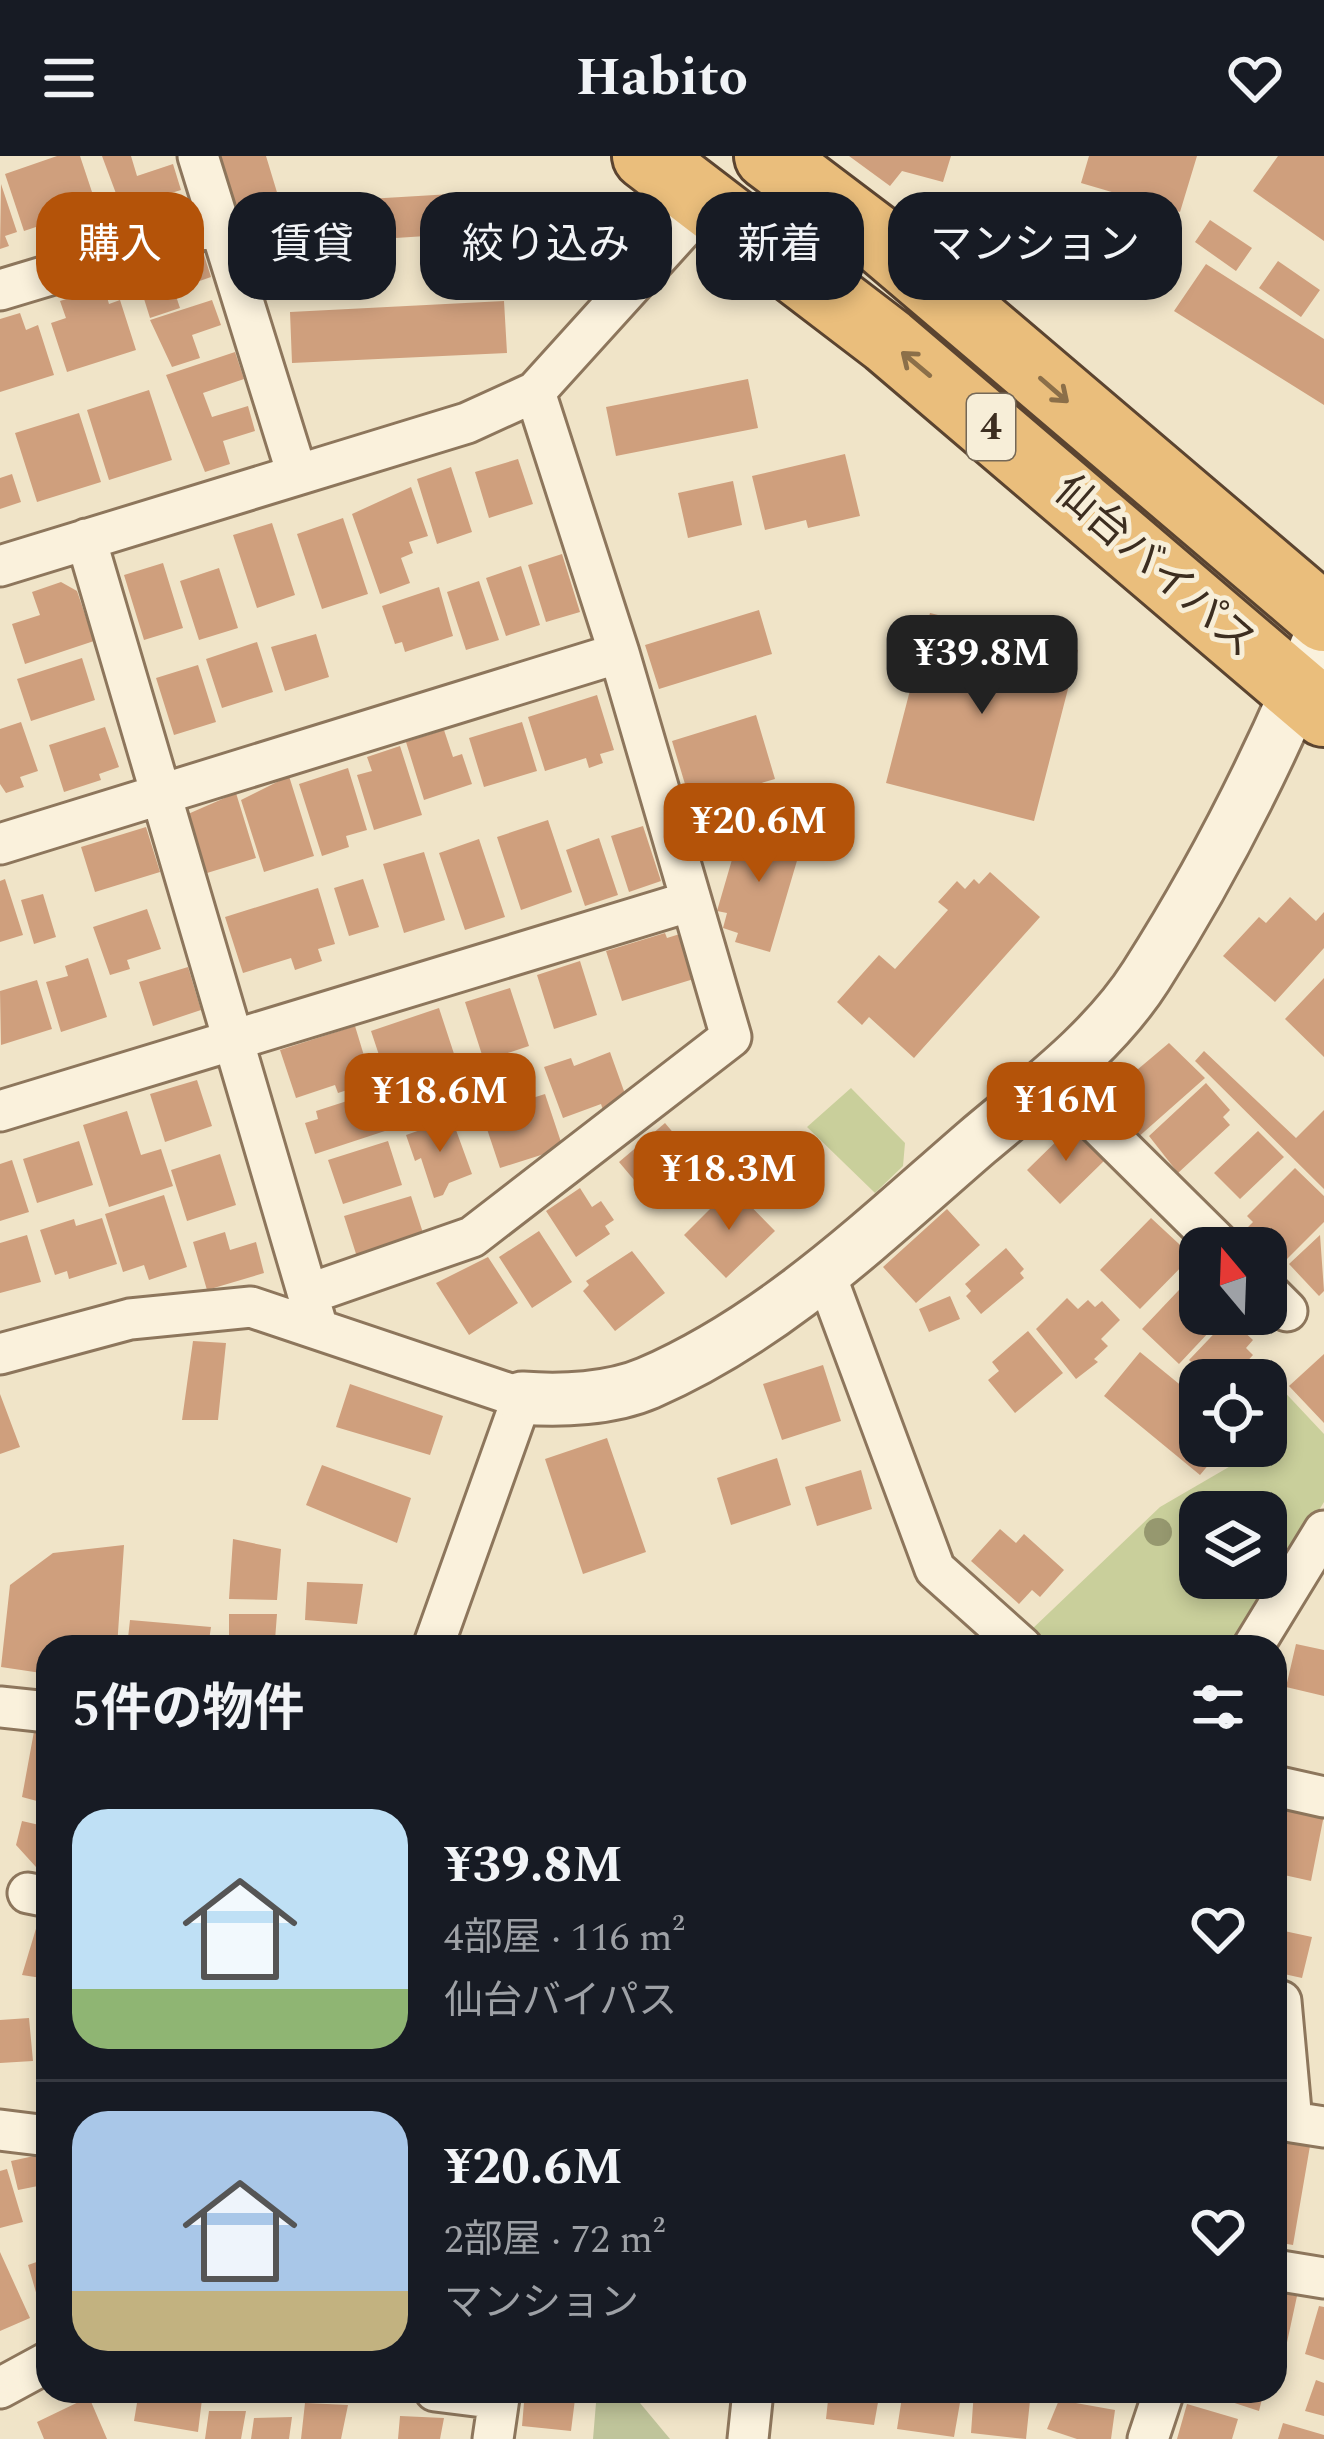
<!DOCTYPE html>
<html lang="ja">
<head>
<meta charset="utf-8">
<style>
  body { margin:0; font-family:Spectral,"Noto Sans JP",serif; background:#242831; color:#f1f3f6; height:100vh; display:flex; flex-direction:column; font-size:45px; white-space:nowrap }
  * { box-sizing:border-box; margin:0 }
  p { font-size:39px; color:#9ea1a6 }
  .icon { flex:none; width:66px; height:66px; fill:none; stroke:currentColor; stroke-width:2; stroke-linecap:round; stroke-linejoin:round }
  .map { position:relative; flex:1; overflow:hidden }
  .drawer { position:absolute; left:36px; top:1479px; width:1251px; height:768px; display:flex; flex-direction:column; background:#171b24; border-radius:36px; box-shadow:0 6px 18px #0003 }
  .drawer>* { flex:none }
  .banner { position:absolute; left:36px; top:36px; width:1254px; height:108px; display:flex; gap:24px }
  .needle { width:78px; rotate:341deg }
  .buttons { position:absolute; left:1179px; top:1071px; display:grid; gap:24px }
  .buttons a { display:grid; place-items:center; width:108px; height:108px; border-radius:24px; background:#171b24; box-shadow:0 6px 18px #0003; font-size:60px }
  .price { position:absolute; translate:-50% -102px; padding:0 27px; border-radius:24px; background:#b45309; color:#fff; font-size:39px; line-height:78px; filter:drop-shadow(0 3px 6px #0008) }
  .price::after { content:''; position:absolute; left:50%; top:72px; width:36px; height:27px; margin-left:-18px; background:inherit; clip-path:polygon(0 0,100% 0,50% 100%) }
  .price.on { background:#222; color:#fff }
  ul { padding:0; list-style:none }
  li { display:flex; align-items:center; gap:36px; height:300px; padding:0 36px }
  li+li { border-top:3px solid #363941 }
  li span { display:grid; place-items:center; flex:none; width:336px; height:240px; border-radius:36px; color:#555 }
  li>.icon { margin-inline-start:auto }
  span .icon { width:144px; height:144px; fill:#fffc; stroke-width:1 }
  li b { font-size:51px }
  h2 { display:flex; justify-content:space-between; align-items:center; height:144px; padding:0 36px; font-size:51px }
  .pill { padding:0 42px; border-radius:36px; background:#171b24; box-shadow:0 6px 18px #0003; font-size:42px; line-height:108px }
  .pill.on { background:#b45309; color:#fff }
  header { display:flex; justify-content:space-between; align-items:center; height:156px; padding:0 36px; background:#171b24; font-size:54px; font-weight:700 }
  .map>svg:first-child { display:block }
</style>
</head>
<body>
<header><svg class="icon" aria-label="menu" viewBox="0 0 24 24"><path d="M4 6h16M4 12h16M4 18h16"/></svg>Habito<svg class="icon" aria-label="heart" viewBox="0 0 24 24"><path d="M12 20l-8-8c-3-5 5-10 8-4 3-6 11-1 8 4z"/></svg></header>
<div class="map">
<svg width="1324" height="2283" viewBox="0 0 1324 2283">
  <rect width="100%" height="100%" fill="#f0e4c8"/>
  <path fill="#c9cf9b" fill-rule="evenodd" d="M851,932L905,987L903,1010L875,1037L807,971Z
    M1277,1228L1324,1278V1346L1236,1491H1046L1030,1475L1160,1351L1234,1308L1244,1290H1266V1234ZM1200,1356H1266V1422H1200Z"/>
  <path fill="#bfc49a" d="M597,2235H630L670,2283H593Z"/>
  <path fill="#cf9f7d" d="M57,0H80L97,51L84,55L88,66L40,82L36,71L24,75L5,18Z
    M102,0H131L137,20L173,8L181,34L152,43L159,65L130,75Z
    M218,0H266L289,76L244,90Z
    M849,0H951L943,26L902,15L890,30Z
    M1089,0H1197L1180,56L1081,27Z
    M1278,0H1324V85L1253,35Z
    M1,28L17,76L5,80L9,90L0,93Z
    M485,36L487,76L304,88L301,47Z
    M1210,64L1252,92L1236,115L1195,86Z
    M204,99L211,121L174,134L180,152L150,162L140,130L147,128L142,112Z
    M1278,105L1320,134L1301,161L1259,132Z
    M1206,108L1324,183V249L1174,155Z
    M104,131L109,148L120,144L136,194L67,216L51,167L66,162L60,145Z
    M212,144L221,169L192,179L200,202L172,211L150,164Z
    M504,145L507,197L292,207L290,156Z
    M20,157L26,174L38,169L54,219L0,236V163Z
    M235,196L244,223L203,237L212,261L248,250L255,275L223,285L230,308L205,316L166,219Z
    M748,223L758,272L616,300L606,251Z
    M149,234L172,304L109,324L87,254Z
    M79,257L101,326L37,346L15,277Z
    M845,298L860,360L808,372L806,364L765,374L752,320Z
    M518,303L533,348L489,362L475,316Z
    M451,311L472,376L437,388L417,323Z
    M12,318L21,346L0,353V322Z
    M733,325L742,369L688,382L678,337Z
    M411,331L428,380L409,386L413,397L401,402L410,427L380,438L352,358Z
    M343,362L368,438L322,453L297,378Z
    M272,367L295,439L257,452L233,379Z
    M562,398L580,456L546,466L528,409Z
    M163,407L183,472L144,484L124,419Z
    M521,410L540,469L506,480L486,422Z
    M219,412L238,472L199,484L180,425Z
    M479,425L499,484L466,494L447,436Z
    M61,426L77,435L94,485L25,508L12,468L40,459L32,436Z
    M439,431L453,480L405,496L402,486L395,488L382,450Z
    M759,454L772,498L659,533L645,489Z
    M930,457L1078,494L1034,665L886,627Z
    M316,478L329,521L285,535L271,491Z
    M257,486L273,536L222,552L206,503Z
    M82,502L95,544L31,565L17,523Z
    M198,509L216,566L174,579L156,522Z
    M597,539L614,594L600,598L603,607L589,612L586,602L545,615L528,561Z
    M756,559L775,623L691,648L672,585Z
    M21,566L38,615L20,621L24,631L6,637L0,628V573Z
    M522,566L537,615L484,631L469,582Z
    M105,571L119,611L99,618L101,624L64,636L49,589Z
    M444,574L453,601L462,598L472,628L424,644L406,586Z
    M400,590L422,659L374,674L357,619L372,615L367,601Z
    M348,612L367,674L346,680L349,691L322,700L299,628Z
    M289,620L314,700L264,716L241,644Z
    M236,637L256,702L207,717L188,658Z
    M548,664L572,736L521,754L497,681Z
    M752,666L804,681L770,796L735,786L738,777L723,772L727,757L717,755L738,683L746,685Z
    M643,670L661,725L629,736L611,680Z
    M146,671L160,716L95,736L81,691Z
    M599,682L618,739L585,750L566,694Z
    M479,683L505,761L465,774L439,697Z
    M424,696L445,764L404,777L383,708Z
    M990,716L1040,761L914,902L869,861L862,869L837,846L879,799L895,813L948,754L938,746L957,725L965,733L974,723L979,728Z
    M5,723L23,779L0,786V725Z
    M363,723L379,771L349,780L334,732Z
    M318,732L335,788L318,793L322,805L295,814L291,802L243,817L225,761Z
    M43,738L56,781L34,788L21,744Z
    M1290,741L1316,765L1324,756V792L1275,846L1223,800L1259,761L1266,767Z
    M147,753L161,793L127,804L130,813L110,819L93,771Z
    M665,777L667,782L683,777L697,822L622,845L606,795Z
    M88,802L107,861L61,876L46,826L68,820L65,810Z
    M580,805L597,859L554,873L537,819Z
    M188,811L201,854L153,870L139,826Z
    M1324,822V901L1285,863Z
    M37,824L52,873L1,889L0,835Z
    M510,832L529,890L484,905L465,846Z
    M439,852L458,910L392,938L371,875Z
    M355,870L372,926L338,937L335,929L296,942L280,894Z
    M1169,887L1205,922L1136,983L1109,955L1112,935Z
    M1204,895L1296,982L1324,954V1033L1195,905Z
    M610,896L629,949L604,957L601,948L563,962L544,911L571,902L574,910Z
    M197,924L212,970L165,986L150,938Z
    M1206,927L1230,954L1223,961L1230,969L1178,1017L1149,980Z
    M375,936L388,974L315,998L305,967L318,963L316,955Z
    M545,938L563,992L500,1012L482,958Z
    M127,955L141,999L161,993L173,1030L109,1051L83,969Z
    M452,963L472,1018L449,1027L443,1039L434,1042L421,1002L415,1005L406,979Z
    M665,967L697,1005L651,1044L619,1006Z
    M1073,969L1106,1003L1060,1048L1027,1014Z
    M1258,975L1284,1001L1240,1043L1214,1017Z
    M79,985L93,1029L37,1047L23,1003Z
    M388,985L402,1029L343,1048L328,1004Z
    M220,998L236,1049L187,1065L171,1014Z
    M12,1004L29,1056L0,1065V1008Z
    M1295,1012L1324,1040V1066L1287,1103L1279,1095L1269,1106L1266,1092H1255L1241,1078L1253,1066L1247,1060Z
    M732,1031L775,1075L726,1122L684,1079Z
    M580,1032L592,1051L601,1045L614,1064L605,1070L610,1078L576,1101L546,1055Z
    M164,1039L187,1111L149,1124L144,1109L123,1116L105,1058Z
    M411,1040L424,1080L357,1101L344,1060Z
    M947,1053L980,1089L916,1147L883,1111Z
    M102,1062L117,1108L69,1123L67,1115L55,1119L40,1074L74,1063L76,1070Z
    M1151,1062L1192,1100L1140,1153L1100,1114Z
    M539,1075L572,1126L532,1152L499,1101Z
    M225,1076L230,1094L256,1086L264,1117L207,1134L193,1086Z
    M27,1079L41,1126L0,1137V1087Z
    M1320,1079L1324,1135L1319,1140L1289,1108Z
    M1006,1092L1024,1113L1020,1117L1024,1122L981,1158L966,1140L971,1135L965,1128Z
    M632,1095L665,1137L615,1175L583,1135L589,1129L586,1125Z
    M488,1101L518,1147L469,1179L436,1127Z
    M1196,1116L1200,1158H1226L1179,1208L1142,1173Z
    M950,1140L960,1163L929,1176L919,1153Z
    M1067,1142L1078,1153L1088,1144L1095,1151L1102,1145L1120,1164L1101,1183L1108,1190L1094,1203L1098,1206L1076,1223L1036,1173Z
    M1229,1162L1253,1184L1246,1192L1253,1199L1230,1224H1211L1189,1204Z
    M1028,1175L1063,1217L1015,1257L988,1224L999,1215L992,1206Z
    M193,1185L226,1187L218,1264H182Z
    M1140,1196L1200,1245V1290H1237L1222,1308L1215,1301L1200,1319L1104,1240Z
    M1324,1198V1267L1289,1230Z
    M823,1209L841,1265L782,1284L763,1228Z
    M350,1228L443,1260L430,1299L336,1271Z
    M0,1238L20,1291L0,1298Z
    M607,1282L646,1396L583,1418L545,1303Z
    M777,1302L791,1349L731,1369L717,1322Z
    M322,1309L411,1342L397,1387L306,1349Z
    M861,1314L872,1353L817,1370L805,1331Z
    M1000,1373L1016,1387L1024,1378L1064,1414L1040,1441L1032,1434L1019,1448L971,1405Z
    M233,1383L281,1393L277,1444L229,1443Z
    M124,1389L117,1491H48V1518L1,1511L10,1429L53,1397Z
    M307,1426L363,1428L357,1468L305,1464Z
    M229,1458H277L275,1484L229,1491Z
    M130,1464L211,1471L208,1491H127Z
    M310,1483L372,1487L371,1491H309Z
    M1296,1488L1324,1494V1540L1286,1531Z
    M35,1570L48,1571V1648L22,1641Z
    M1279,1649L1324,1659L1311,1725L1275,1717Z
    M22,1665L48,1671V1714L36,1711L16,1689Z
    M38,1766L48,1768V1823L22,1819Z
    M1275,1773L1312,1781L1302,1822L1275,1816Z
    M29,1862L33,1905L0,1907V1864Z
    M1275,1978L1311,1984L1293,2089L1275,2086Z
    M48,1997V2028L18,2034L11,2005Z
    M7,2013L23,2066L0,2072V2015Z
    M0,2096L30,2162L0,2175Z
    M48,2102V2155L42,2157L28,2109Z
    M1275,2136L1297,2140L1286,2191L1275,2189Z
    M1319,2150L1324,2151V2204L1305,2198Z
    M1316,2224L1324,2227V2260L1305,2255Z
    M139,2235H203L198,2276L134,2265Z
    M525,2235H576L571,2275L522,2270Z
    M829,2235H880L874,2269L826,2263Z
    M903,2235H962L954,2281L897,2273Z
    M974,2235H1031L1026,2283L971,2277Z
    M1198,2235H1264L1259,2255Z
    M89,2241L107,2283H44L37,2266Z
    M1059,2244L1115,2254L1111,2283H1077L1047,2273Z
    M305,2247L348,2249L341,2283H301Z
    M1187,2248L1238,2263L1232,2283H1177Z
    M209,2255H246L241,2283H205Z
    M400,2260L444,2262L440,2283H398Z
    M292,2261L289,2283H251L254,2262Z
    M1283,2267L1324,2279V2283H1278Z"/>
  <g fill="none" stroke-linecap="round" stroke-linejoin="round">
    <defs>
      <path id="minor" d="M198,0L297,318
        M0,134L220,68
        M86,383L318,1173
        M0,410L467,267L535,236L708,45
        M0,688L619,497
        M1051,922L1223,1092
        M0,955L691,745
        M825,1117L935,1413L1022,1491
        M1266,1134L1287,1155
        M311,1137L472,1081L731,881L619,497L535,236
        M0,1198L130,1163L251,1151L522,1242L433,1491
        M1253,1491L1324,1375
        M0,1551L48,1556
        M1275,1630L1324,1641
        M28,1737L48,1741
        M1281,1845L1292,1966L1324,1971
        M0,1974L48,1980
        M1275,2114L1324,2122
        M0,2232L48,2206
        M435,2235L499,2243
        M493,2283L500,2235
        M748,2283L753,2235
        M1148,2283L1164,2235"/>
      <path id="tertiary" d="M522,1242C561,1245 611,1243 648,1227C775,1172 874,1075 977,986C1036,936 1104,886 1146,820C1215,712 1276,590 1324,471"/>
      <path id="trunk" d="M646,0L888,185L1324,557
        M768,0L887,90L1324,462"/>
    </defs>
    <use href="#minor" stroke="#8d765c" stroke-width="45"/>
    <use href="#tertiary" stroke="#8d765c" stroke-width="57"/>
    <use href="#trunk" stroke="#5b4430" stroke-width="72"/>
    <use href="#minor" stroke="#faf1dc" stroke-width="39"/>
    <use href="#tertiary" stroke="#faf1dc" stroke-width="51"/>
    <use href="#trunk" stroke="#eabe7c" stroke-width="66"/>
  </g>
  <circle fill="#96986f" cx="1158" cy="1376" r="14"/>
  <defs><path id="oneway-shaft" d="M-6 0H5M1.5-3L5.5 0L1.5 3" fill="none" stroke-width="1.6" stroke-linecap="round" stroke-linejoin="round" transform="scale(3)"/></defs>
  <g stroke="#8b6f49">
    <use href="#oneway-shaft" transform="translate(916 208) rotate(-140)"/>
    <use href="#oneway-shaft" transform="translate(1054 234) rotate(41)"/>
  </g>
  <g text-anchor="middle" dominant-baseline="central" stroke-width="10" stroke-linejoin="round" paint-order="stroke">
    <rect fill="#f7eed8" stroke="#756857" stroke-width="3" x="967" y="238" width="48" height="66" rx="9"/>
    <g font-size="39" font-weight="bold" fill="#3d2e20">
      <text x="991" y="271">4</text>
    </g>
    <g font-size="42" fill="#3d2e20" stroke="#f7eed8">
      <text transform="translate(1155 411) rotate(41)">仙台バイパス</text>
    </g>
  </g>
</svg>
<div class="buttons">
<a><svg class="needle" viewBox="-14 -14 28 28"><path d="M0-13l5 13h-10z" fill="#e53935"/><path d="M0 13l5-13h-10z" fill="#9ea1a6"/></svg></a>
<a><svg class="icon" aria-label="locate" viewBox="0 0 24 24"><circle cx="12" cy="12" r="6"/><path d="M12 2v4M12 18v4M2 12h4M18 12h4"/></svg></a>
<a><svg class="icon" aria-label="layers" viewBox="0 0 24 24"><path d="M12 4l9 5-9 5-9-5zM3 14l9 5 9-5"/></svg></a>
</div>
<b class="price on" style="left:982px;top:561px">¥39.8M</b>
<b class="price" style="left:759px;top:729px">¥20.6M</b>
<b class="price" style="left:440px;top:999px">¥18.6M</b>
<b class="price" style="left:1066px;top:1008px">¥16M</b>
<b class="price" style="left:729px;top:1077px">¥18.3M</b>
<div class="banner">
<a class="pill on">購入</a>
<a class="pill">賃貸</a>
<a class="pill">絞り込み</a>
<a class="pill">新着</a>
<a class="pill">マンション</a>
</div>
<section class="drawer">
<h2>5件の物件<svg class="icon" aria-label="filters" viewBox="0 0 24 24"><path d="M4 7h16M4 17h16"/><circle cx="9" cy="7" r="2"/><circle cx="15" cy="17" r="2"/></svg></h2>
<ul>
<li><span style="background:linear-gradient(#bfe0f5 75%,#8fb573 0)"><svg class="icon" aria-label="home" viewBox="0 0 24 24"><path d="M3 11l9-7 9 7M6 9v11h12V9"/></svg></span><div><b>¥39.8M</b><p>4部屋 · 116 m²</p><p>仙台バイパス</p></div><svg class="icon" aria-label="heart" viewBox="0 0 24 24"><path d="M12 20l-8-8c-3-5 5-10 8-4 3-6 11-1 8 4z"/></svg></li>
<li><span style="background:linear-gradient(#a9c7e8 75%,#c2b280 0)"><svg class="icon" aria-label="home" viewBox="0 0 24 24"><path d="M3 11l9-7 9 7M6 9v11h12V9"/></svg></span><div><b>¥20.6M</b><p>2部屋 · 72 m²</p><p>マンション</p></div><svg class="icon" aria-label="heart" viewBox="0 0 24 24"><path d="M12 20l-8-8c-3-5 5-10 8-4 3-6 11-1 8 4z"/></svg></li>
</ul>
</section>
</div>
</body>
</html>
